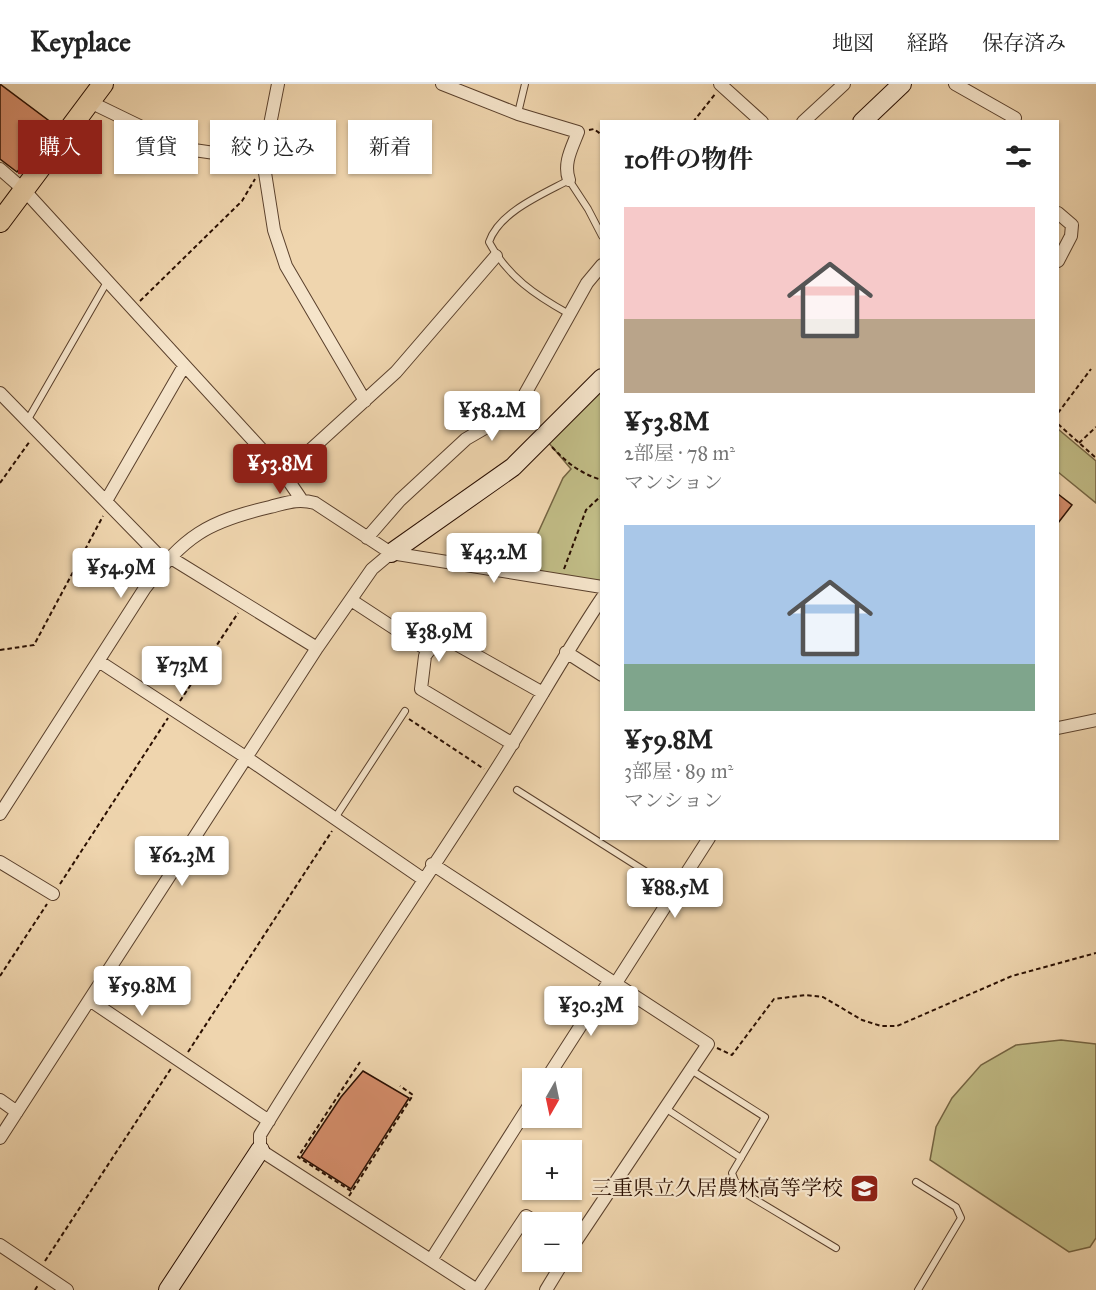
<!DOCTYPE html>
<html lang="ja">
<head>
<meta charset="utf-8">
<style>
  body { margin:0; font-family:"IM FELL Great Primer","Noto Serif JP",serif; background:#f2f2f2; color:#222; height:100vh; display:flex; flex-direction:column; font-size:22px; white-space:nowrap }
  * { box-sizing:border-box; margin:0 }
  p { font-size:20px; color:#767676 }
  .icon { flex:none; width:33px; height:33px; fill:none; stroke:currentColor; stroke-width:2; stroke-linecap:round; stroke-linejoin:round }
  .map { position:relative; flex:1; overflow:hidden }
  .panel { position:absolute; left:600px; top:36px; width:459px; height:720px; display:flex; flex-direction:column; background:#fff; border-radius:0px; box-shadow:0 2px 4px #0004 }
  .panel>* { flex:none }
  .top-card { position:absolute; left:18px; top:36px; width:492px; height:54px; display:flex; gap:12px }
  .needle { width:39px; rotate:189deg }
  .fabs { position:absolute; left:522px; top:984px; display:grid; gap:12px }
  .fabs a { display:grid; place-items:center; width:60px; height:60px; border-radius:0px; background:#fff; box-shadow:0 2px 4px #0004; font-size:30px }
  .price { position:absolute; translate:-50% -51px; padding:0 14px; border-radius:6px; background:#fff; color:#222; font-size:20px; line-height:39px; filter:drop-shadow(0 2px 3px #0008) }
  .price::after { content:''; position:absolute; left:50%; top:36px; width:18px; height:14px; margin-left:-9px; background:inherit; clip-path:polygon(0 0,100% 0,50% 100%) }
  .price.active { background:#8f2418; color:#fff }
  ul { padding:0; list-style:none }
  li { display:grid; align-content:center; gap:12px; height:318px; padding:0 24px }
  li span { display:grid; place-items:center; height:186px; border-radius:0px; color:#555 }
  li>.icon { margin-inline-start:auto }
  span .icon { width:108px; height:108px; fill:#fffc; stroke-width:1 }
  li b { font-size:26px }
  h2 { display:flex; justify-content:space-between; align-items:center; height:72px; padding:0 24px; font-size:26px }
  .tag { padding:0 21px; border-radius:0px; background:#fff; box-shadow:0 2px 4px #0004; font-size:21px; line-height:54px }
  .tag.active { background:#8f2418; color:#fff }
  header { display:flex; align-items:center; gap:36px; box-sizing:border-box; height:84px; padding:0 30px; background:#fff; border-bottom:2px solid #e0e0e0 }
  header strong { font-size:28px }
  nav { display:flex; gap:33px; margin-inline-start:auto; font-size:21px }
  .map>svg:first-child { display:block }
</style>
</head>
<body>
<header>
<strong>Keyplace</strong>
<nav><a>地図</a><a>経路</a><a>保存済み</a></nav>
</header>
<div class="map">
<svg width="1096" height="1206" viewBox="0 0 1096 1206">
  <rect width="100%" height="100%" fill="#efd5ae"/>
  <filter id="stains"><feTurbulence type="fractalNoise" baseFrequency=".00333" numOctaves="4"/><feColorMatrix values="0 0 0 0 .2 0 0 0 0 .09 0 0 0 0 .02 0 0 0 .5 -.17"/></filter>
  <radialGradient id="worn" r=".72"><stop offset=".6" stop-color="#630" stop-opacity="0"/><stop offset="1" stop-color="#630" stop-opacity=".3"/></radialGradient>
  <path fill="#c0bb85" stroke="#746442" stroke-width="1.5" d="M601,302V498L522,484L563,394L571,385L548,358Z
    M1058,345L1096,377V419L1058,388Z
    M1061,956L1096,960V1154L1090,1163L1069,1168L930,1076L936,1043L952,1014L981,981L1016,961Z"/>
  <path fill="#d48c6a" stroke="#290e00" stroke-width="1.5" d="M0,0L52,39L54,43L17,88L0,75Z
    M1058,410L1072,421L1058,439Z
    M363,987L409,1014L351,1105L301,1073L341,1013Z"/>
  <g fill="none" stroke-linecap="round" stroke-linejoin="round">
    <defs>
      <path id="lane" d="M518,29L525,0
        M569,230C535,211 508,193 489,158C499,128 543,110 569,96L588,125L602,152
        M27,337L107,198
        M517,706L675,806
        M335,734L405,627
        M691,986L765,1033L732,1089L738,1105L836,1164
        M665,1024L741,1074
        M916,1098L956,1123L961,1134L918,1206"/>
      <path id="street" d="M278,0L263,76L274,146L286,182L365,317
        M442,0L518,30L578,48C572,64 563,79 569,96
        M720,0L762,38
        M955,0L1015,34L1013,38
        M90,18L187,65L263,76
        M803,38L844,0
        M0,85L24,106L284,390L301,415
        M1058,129L1072,141L1071,152L1058,177
        M0,309L165,478
        M284,390L396,288L496,172
        M106,417L184,282
        M367,454L400,416L466,355L516,326L587,199L602,181
        M171,474L317,564
        M351,516L429,567
        M566,568L602,591
        M100,578L247,674L423,795
        M1058,644L1096,636
        M513,660L421,605L425,572L440,551L543,609
        M0,730L145,504C185,452 206,438 270,423C286,419 298,414 315,419L391,469L602,503
        M0,778L53,810
        M432,780L708,960L572,1163
        M616,899L709,754
        M91,917L269,1037
        M547,994L610,896
        M0,1016L17,1028
        M0,1054L317,564L372,485L391,469
        M0,1161L67,1206
        M431,1176L532,1017
        M477,1206L260,1066V1051C334,929 415,812 492,692C530,633 563,572 602,514
        M477,1206L526,1132L536,1138
        M546,1206L563,1178"/>
      <path id="secondary" d="M862,38L902,0
        M391,469L513,383L602,294
        M168,1206L260,1066"/>
      <path id="primary" d="M0,138L103,0"/>
    </defs>
    <use href="#lane" stroke="#5a402c" stroke-width="8"/>
    <use href="#street" stroke="#5a402c" stroke-width="14"/>
    <use href="#secondary" stroke="#290e00" stroke-width="20"/>
    <use href="#primary" stroke="#290e00" stroke-width="22"/>
    <path stroke="#290e00" stroke-width="2" stroke-dasharray="4.5 3" stroke-linecap="butt" d="M693,38L716,9
      M589,46L594,45L602,51
      M140,217L242,117L255,95
      M1058,329L1091,285
      M523,333L534,344
      M1058,340L1096,374
      M1079,359L1096,343
      M552,363C567,379 581,390 602,396
      M0,399L30,357
      M564,485L586,426L602,411
      M0,566L34,561L103,432
      M180,617L238,529
      M409,635L484,685
      M60,800L168,634
      M0,892L47,820
      M717,964L732,971L774,915L806,911L823,913L862,936L881,942H897L1012,892L1096,869
      M188,968L332,747
      M351,1107L298,1073L360,978
      M349,1112L413,1011L400,1002
      M45,1177L172,983
      M35,1206L38,1201"/>
    <use href="#lane" stroke="#f5e4ca" stroke-width="6"/>
    <use href="#street" stroke="#f5e4ca" stroke-width="12"/>
    <use href="#secondary" stroke="#f5e4ca" stroke-width="18"/>
    <use href="#primary" stroke="#efd5ae" stroke-width="20"/>
  </g>
  <defs>
    <symbol id="school-square" viewBox="-11 -11 22 22"><rect x="-9" y="-9" width="18" height="18" rx="4" fill="#8f2418" stroke="#f5e4ca"/><path d="M0-5L7-2L0 1L-7-2ZM-4 1L0 2.5L4 1V4Q0 6-4 4Z" fill="#fff"/></symbol>
  </defs>
  <g fill-rule="evenodd">
    <use href="#school-square" x="848" y="1088" width="33" height="33"/>
  </g>
  <g text-anchor="middle" dominant-baseline="central" stroke-width="4.5" stroke-linejoin="round" paint-order="stroke">
    <g font-size="21" fill="#290e00" stroke="#f5e4ca" text-anchor="end">
      <text x="843" y="1104">三重県立久居農林高等学校</text>
    </g>
  </g>
  <rect width="100%" height="100%" filter="url(#stains)"/>
  <rect width="100%" height="100%" fill="url(#worn)"/>
</svg>
<div class="fabs">
<a><svg class="needle" viewBox="-14 -14 28 28"><path d="M0-13l5 13h-10z" fill="#e53935"/><path d="M0 13l5-13h-10z" fill="#767676"/></svg></a>
<a>+</a>
<a>−</a>
</div>
<b class="price" style="left:492px;top:358px">¥58.2M</b>
<b class="price active" style="left:280px;top:411px">¥53.8M</b>
<b class="price" style="left:494px;top:500px">¥43.2M</b>
<b class="price" style="left:121px;top:515px">¥54.9M</b>
<b class="price" style="left:439px;top:579px">¥38.9M</b>
<b class="price" style="left:182px;top:613px">¥73M</b>
<b class="price" style="left:182px;top:803px">¥62.3M</b>
<b class="price" style="left:675px;top:835px">¥88.5M</b>
<b class="price" style="left:142px;top:933px">¥59.8M</b>
<b class="price" style="left:591px;top:953px">¥30.3M</b>
<div class="top-card">
<a class="tag active">購入</a>
<a class="tag">賃貸</a>
<a class="tag">絞り込み</a>
<a class="tag">新着</a>
</div>
<section class="panel">
<h2>10件の物件<svg class="icon" aria-label="filters" viewBox="0 0 24 24"><path d="M4 7h16M4 17h16"/><circle cx="9" cy="7" r="2"/><circle cx="15" cy="17" r="2"/></svg></h2>
<ul>
<li><span style="background:linear-gradient(#f6c9c9 60%,#b9a48a 0)"><svg class="icon" aria-label="home" viewBox="0 0 24 24"><path d="M3 11l9-7 9 7M6 9v11h12V9"/></svg></span><div><b>¥53.8M</b><p>2部屋 · 78 m²</p><p>マンション</p></div></li>
<li><span style="background:linear-gradient(#a9c7e8 75%,#7fa58c 0)"><svg class="icon" aria-label="home" viewBox="0 0 24 24"><path d="M3 11l9-7 9 7M6 9v11h12V9"/></svg></span><div><b>¥59.8M</b><p>3部屋 · 89 m²</p><p>マンション</p></div></li>
</ul>
</section>
</div>
</body>
</html>
